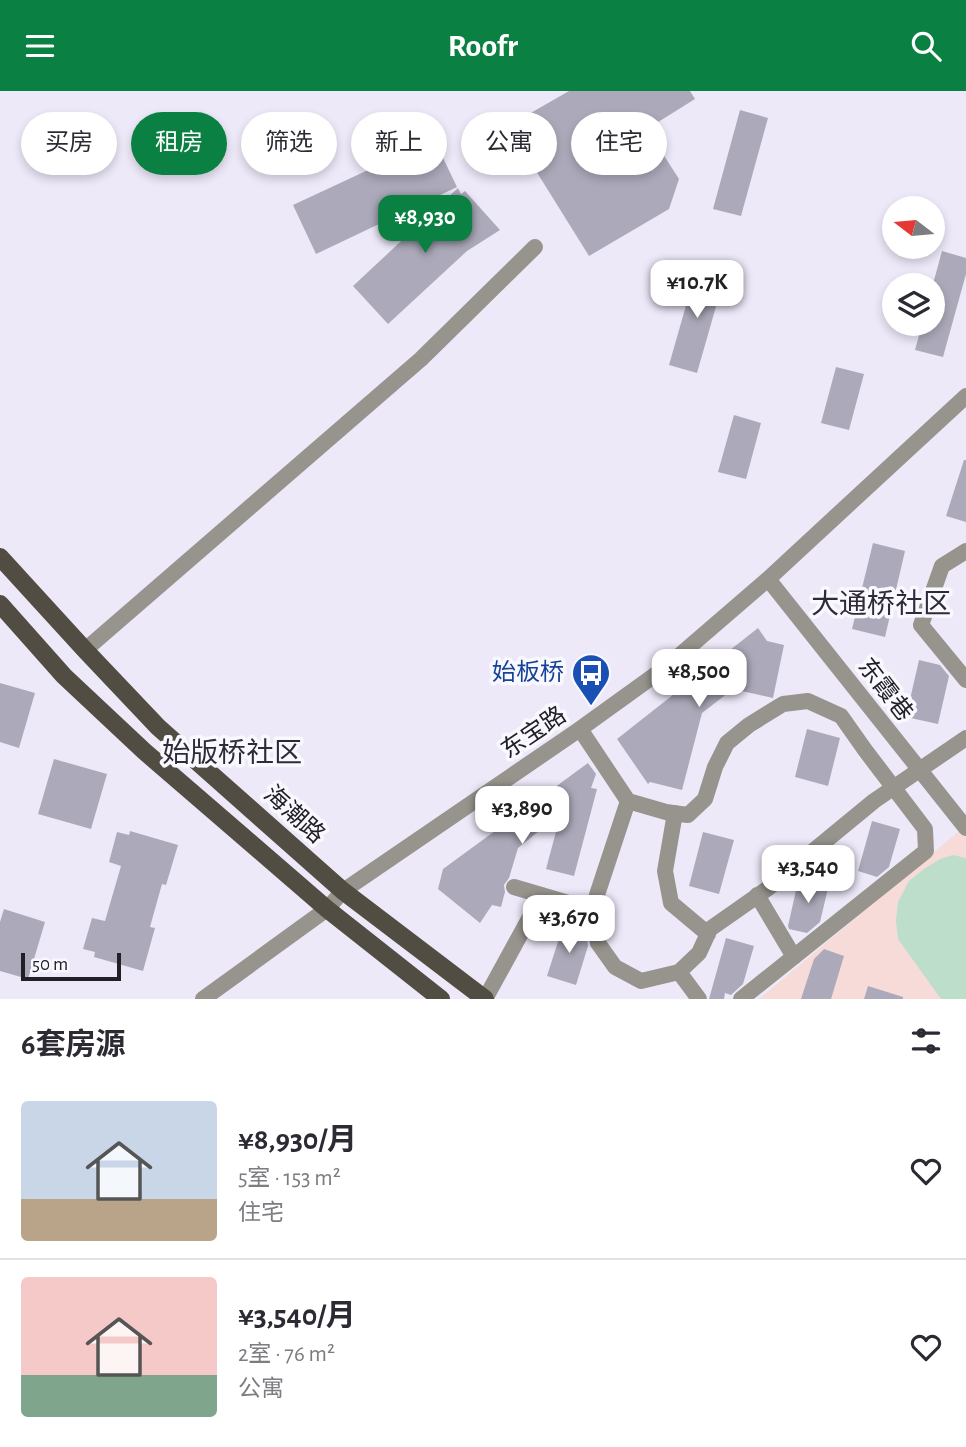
<!DOCTYPE html>
<html lang="zh">
<head>
<meta charset="utf-8">
<style>
  body { margin:0; font-family:"Alegreya Sans","Noto Sans SC",sans-serif; background:#f2f2f3; color:#2b2b33; height:100vh; display:flex; flex-direction:column; font-size:26px; white-space:nowrap }
  * { box-sizing:border-box; margin:0 }
  p { font-size:23px; color:#7c7c81 }
  .icon { flex:none; width:38px; height:38px; fill:none; stroke:currentColor; stroke-width:2; stroke-linecap:round; stroke-linejoin:round }
  .map { position:relative; height:908px; overflow:hidden }
  .details { display:flex; flex-direction:column; background:#fff; flex:1 }
  .details>* { flex:none }
  .guide { position:absolute; left:21px; top:21px; width:924px; height:63px; display:flex; gap:14px }
  .needle { width:46px; rotate:286deg }
  .fabs { position:absolute; left:882px; top:105px; display:grid; gap:14px }
  .fabs a { display:grid; place-items:center; width:63px; height:63px; border-radius:50%; background:#fff; box-shadow:0 4px 10px #0003; font-size:35px }
  .scale { position:absolute; left:21px; bottom:18px; width:100px; box-sizing:border-box; padding-left:7px; border:4px solid #222026; border-top:0; font-size:19px; line-height:24px; white-space:nowrap; color:#222026; -webkit-text-stroke:5px #faf8ff; paint-order:stroke }
  .price { position:absolute; translate:-50% -60px; padding:0 16px; border-radius:14px; background:#fff; color:#222; font-size:23px; line-height:46px; filter:drop-shadow(0 2px 4px #0008) }
  .price::after { content:''; position:absolute; left:50%; top:42px; width:21px; height:16px; margin-left:-10px; background:inherit; clip-path:polygon(0 0,100% 0,50% 100%) }
  .price.selected { background:#0b8043; color:#fff }
  ul { padding:0; list-style:none }
  li { display:flex; align-items:center; gap:21px; height:175px; padding:0 21px }
  li+li { border-top:2px solid #e1e1e2 }
  li span { display:grid; place-items:center; flex:none; width:196px; height:140px; border-radius:7px; color:#555 }
  li>.icon { margin-inline-start:auto }
  span .icon { width:84px; height:84px; fill:#fffc; stroke-width:1 }
  li b { font-size:30px }
  h2 { display:flex; justify-content:space-between; align-items:center; height:84px; padding:0 21px; font-size:30px }
  .pill { padding:0 24px; border-radius:32px; background:#fff; box-shadow:0 4px 10px #0003; font-size:24px; line-height:63px }
  .pill.selected { background:#0b8043; color:#fff }
  header { display:flex; justify-content:space-between; align-items:center; height:91px; padding:0 21px; background:#0b8043; color:#fff; font-size:32px; font-weight:600 }
  .map>svg:first-child { display:block }
</style>
</head>
<body>
<header><svg class="icon" aria-label="menu" viewBox="0 0 24 24"><path d="M4 6h16M4 12h16M4 18h16"/></svg>Roofr<svg class="icon" aria-label="search" viewBox="0 0 24 24"><circle cx="10" cy="10" r="6"/><path d="M15 15l6 6"/></svg></header>
<div class="map">
<svg width="966" height="908" viewBox="0 0 966 908">
  <rect width="100%" height="100%" fill="#eee9f9"/>
  <path fill="#f6dbd9" d="M965,735L966,737V908H759Z"/>
  <path fill="#bcdeca" d="M953,764L966,767V908H941L898,848L896,830L898,811L909,790L924,778L940,768Z"/>
  <path fill="#acaaba" d="M569,0H690L695,8L647,38L679,88L669,118L589,165L508,35Z
    M740,19L768,27L741,125L713,118Z
    M432,44L457,96L316,163L293,114L396,66Z
    M458,97L461,103L465,100L500,139L467,160L388,233L353,195Z
    M942,160L966,167V183L943,266L915,259L922,233H933V193Z
    M697,176L725,184L697,282L669,274Z
    M836,276L864,283L849,339L821,332Z
    M734,324L761,332L746,388L718,381Z
    M964,369H966V431L946,425Z
    M873,452L905,460L885,546L852,538Z
    M758,537L767,550L784,554L773,607L733,598L702,622L682,699L650,691L648,693L617,648Z
    M919,569L940,574L949,585L938,633L906,626Z
    M0,592L35,602L19,657L0,651Z
    M807,638L840,647L828,695L795,686Z
    M54,668L107,683L91,738L38,723Z
    M588,672L596,683L591,697L597,698L574,785L546,778L561,722L518,757L509,787L504,794L505,801L501,816L492,814L480,832L438,798L443,778Z
    M872,730L900,738L889,776L877,786L858,780Z
    M130,740L178,754L166,794L162,793L150,836L155,837L143,880L94,866L95,861L83,858L92,827L105,830L121,775L109,771L117,741L129,744Z
    M703,741L734,749L719,803L689,795Z
    M799,786L829,793L820,831L807,842L789,838L788,835Z
    M4,818L45,831L28,888L0,880V831Z
    M564,832L585,838L588,855L576,894L547,885Z
    M726,847L754,855L743,893L731,904L725,902L724,908H709Z
    M824,858L844,865L831,908H801L814,868Z
    M868,895L903,906V908H864Z"/>
  <g fill="none" stroke-linecap="round" stroke-linejoin="round">
    <path stroke="#97948e" stroke-width="16" d="M966,460L942,475L921,534L966,589
      M768,488L966,737
      M85,559L421,268L535,156
      M580,638L628,710L592,819L598,852L615,876L641,890L679,881L699,862L710,838L767,798L874,710L966,647
      M628,710L666,721L688,724L705,708L715,676L727,652L749,634L783,613L808,610L841,625L865,659L925,738L926,760L741,908
      M675,722L665,780L671,812L708,843
      M514,796L592,819
      M757,804L794,866
      M679,881L699,908
      M203,908L327,818L343,800L580,638L666,576L768,488L966,305
      M485,908L542,804"/>
    <path stroke="#524d42" stroke-width="18" d="M0,466L85,559L158,636L343,800L485,908
      M0,513L64,585L144,660L327,818L441,908"/>
  </g>
  <defs>
    <symbol id="bus-pin" viewBox="-11 -11 22 30"><path d="M0 17L-7.5 6A9.5 9.5 0 1 1 7.5 6Z" fill="#1a4fb4" stroke="#faf8ff"/><path d="M-5-6H5V4H4V6H2V4H-2V6H-4V4H-5ZM-3.5-4V0h7V-4ZM-3.5 1.2v1.5H-2V1.2ZM2 1.2v1.5H3.5V1.2Z" fill="#fff"/></symbol>
  </defs>
  <g fill-rule="evenodd">
    <use href="#bus-pin" x="569" y="560" width="44" height="60"/>
  </g>
  <g text-anchor="middle" dominant-baseline="central" stroke-width="7" stroke-linejoin="round" paint-order="stroke">
    <g font-size="24" fill="#164399" stroke="#faf8ff" text-anchor="end">
      <text x="564" y="582">始板桥</text>
    </g>
    <g font-size="24" fill="#222026" stroke="#faf8ff">
      <text transform="translate(885 599) rotate(52)">东霞巷</text>
      <text transform="translate(534 642) rotate(-34)">东宝路</text>
      <text transform="translate(294 724) rotate(42)">海潮路</text>
    </g>
    <g font-size="28" fill="#2e2b37" stroke="#faf8ff">
      <text x="881" y="514">大通桥社区</text>
      <text x="232" y="663">始版桥社区</text>
    </g>
  </g>
</svg>
<div class="fabs">
<a><svg class="needle" viewBox="-14 -14 28 28"><path d="M0-13l5 13h-10z" fill="#e53935"/><path d="M0 13l5-13h-10z" fill="#7c7c81"/></svg></a>
<a><svg class="icon" aria-label="layers" viewBox="0 0 24 24"><path d="M12 4l9 5-9 5-9-5zM3 14l9 5 9-5"/></svg></a>
</div>
<div class="scale">50 m</div>
<b class="price selected" style="left:425px;top:164px">¥8,930</b>
<b class="price" style="left:697px;top:229px">¥10.7K</b>
<b class="price" style="left:699px;top:618px">¥8,500</b>
<b class="price" style="left:522px;top:755px">¥3,890</b>
<b class="price" style="left:808px;top:814px">¥3,540</b>
<b class="price" style="left:569px;top:864px">¥3,670</b>
<div class="guide">
<a class="pill">买房</a>
<a class="pill selected">租房</a>
<a class="pill">筛选</a>
<a class="pill">新上</a>
<a class="pill">公寓</a>
<a class="pill">住宅</a>
</div>
</div>
<section class="details">
<h2>6套房源<svg class="icon" aria-label="filters" viewBox="0 0 24 24"><path d="M4 7h16M4 17h16"/><circle cx="9" cy="7" r="2"/><circle cx="15" cy="17" r="2"/></svg></h2>
<ul>
<li><span style="background:linear-gradient(#c9d6e8 70%,#b9a48a 0)"><svg class="icon" aria-label="home" viewBox="0 0 24 24"><path d="M3 11l9-7 9 7M6 9v11h12V9"/></svg></span><div><b>¥8,930/月</b><p>5室 · 153 m²</p><p>住宅</p></div><svg class="icon" aria-label="heart" viewBox="0 0 24 24"><path d="M12 20l-8-8c-3-5 5-10 8-4 3-6 11-1 8 4z"/></svg></li>
<li><span style="background:linear-gradient(#f6c9c9 70%,#7fa58c 0)"><svg class="icon" aria-label="home" viewBox="0 0 24 24"><path d="M3 11l9-7 9 7M6 9v11h12V9"/></svg></span><div><b>¥3,540/月</b><p>2室 · 76 m²</p><p>公寓</p></div><svg class="icon" aria-label="heart" viewBox="0 0 24 24"><path d="M12 20l-8-8c-3-5 5-10 8-4 3-6 11-1 8 4z"/></svg></li>
</ul>
</section>
</body>
</html>
